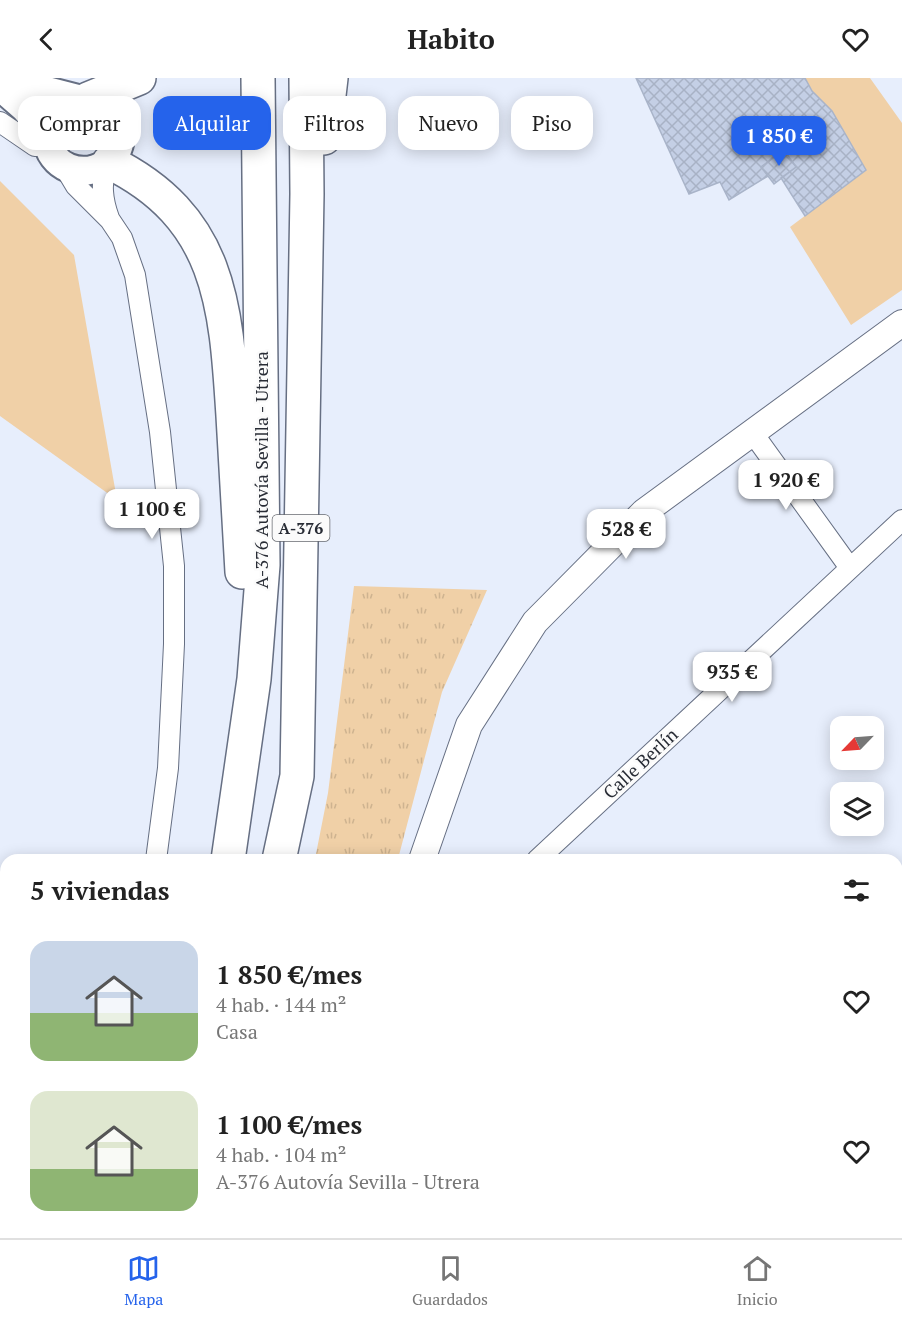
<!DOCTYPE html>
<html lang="es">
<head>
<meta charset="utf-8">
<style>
  body { margin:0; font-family:"PT Serif",serif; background:#f2f2f2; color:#222; height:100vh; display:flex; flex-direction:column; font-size:22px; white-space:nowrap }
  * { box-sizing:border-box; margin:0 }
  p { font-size:20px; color:#767676 }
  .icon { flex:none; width:33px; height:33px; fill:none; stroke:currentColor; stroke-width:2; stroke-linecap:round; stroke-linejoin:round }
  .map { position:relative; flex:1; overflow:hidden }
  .panel { position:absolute; left:0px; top:776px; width:903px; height:386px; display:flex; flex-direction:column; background:#fff; border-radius:18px 18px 0 0; box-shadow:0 3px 15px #0003 }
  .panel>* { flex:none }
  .guide { position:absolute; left:18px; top:18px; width:600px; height:54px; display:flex; gap:12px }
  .needle { width:39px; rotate:245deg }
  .controls { position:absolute; left:830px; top:638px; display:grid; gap:12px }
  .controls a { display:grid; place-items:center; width:54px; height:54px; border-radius:12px; background:#fff; box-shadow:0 3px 15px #0003; font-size:30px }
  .price { position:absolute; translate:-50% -51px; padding:0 14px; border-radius:12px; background:#fff; color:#222; font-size:20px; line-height:39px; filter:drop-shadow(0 2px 3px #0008) }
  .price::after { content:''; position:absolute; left:50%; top:36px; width:18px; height:14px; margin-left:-9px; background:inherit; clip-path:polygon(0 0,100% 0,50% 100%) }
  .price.selected { background:#2563eb; color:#fff }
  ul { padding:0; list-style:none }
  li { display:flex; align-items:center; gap:18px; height:150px; padding:0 30px }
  li span { display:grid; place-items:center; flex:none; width:168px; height:120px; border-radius:18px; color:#555 }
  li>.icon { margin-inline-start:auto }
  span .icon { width:72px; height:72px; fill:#fffc; stroke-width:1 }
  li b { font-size:26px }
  h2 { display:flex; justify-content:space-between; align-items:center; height:72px; padding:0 30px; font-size:26px }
  .chip { padding:0 21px; border-radius:18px; background:#fff; box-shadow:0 3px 15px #0003; font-size:21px; line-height:54px }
  .chip.selected { background:#2563eb; color:#fff }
  header { display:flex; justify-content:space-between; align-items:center; height:78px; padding:0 30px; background:#fff; font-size:27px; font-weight:600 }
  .tabs { display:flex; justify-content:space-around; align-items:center; height:84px; border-top:2px solid #e0e0e0; background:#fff; font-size:16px; color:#767676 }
  .tabs a { display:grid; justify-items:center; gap:3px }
  .tabs .selected { color:#2563eb }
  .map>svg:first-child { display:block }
</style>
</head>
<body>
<header><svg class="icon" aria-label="back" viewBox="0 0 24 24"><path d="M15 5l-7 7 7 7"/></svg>Habito<svg class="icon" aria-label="heart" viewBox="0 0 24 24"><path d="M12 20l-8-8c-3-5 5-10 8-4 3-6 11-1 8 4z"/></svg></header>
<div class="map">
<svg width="902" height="1160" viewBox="0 0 902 1160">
  <defs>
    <pattern id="park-tufts" width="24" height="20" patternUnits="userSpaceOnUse" patternTransform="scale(1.5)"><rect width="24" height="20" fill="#f0d0a7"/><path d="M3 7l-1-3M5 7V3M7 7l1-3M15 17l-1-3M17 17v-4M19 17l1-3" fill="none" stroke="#ceb390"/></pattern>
    <pattern id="building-cross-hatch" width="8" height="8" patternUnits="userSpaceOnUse" patternTransform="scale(1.5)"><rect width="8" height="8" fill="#c4cfe5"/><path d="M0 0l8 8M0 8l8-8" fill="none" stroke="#a8b2c5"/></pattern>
  </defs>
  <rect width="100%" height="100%" fill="#e7eefc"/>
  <path fill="#f0d0a7" d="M805,0H870L902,45V212L851,247L790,149L866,92L832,33L812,13Z
    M0,103L74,177L117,422L0,338Z"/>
  <path fill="url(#park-tufts)" d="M354,508L487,512L442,614L398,781H315L328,715Z
    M186,1155H292L290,1160H183Z"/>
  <path fill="url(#building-cross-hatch)" stroke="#a9b4c9" stroke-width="1.5" d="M636,0H805L812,13L832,33L866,92L805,138L781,100L796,89L784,72L761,89L768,98L729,122L720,104L689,116Z
    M784,72L796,89L774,106L761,89Z"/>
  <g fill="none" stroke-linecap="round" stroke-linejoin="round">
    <defs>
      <path id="minor" d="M0,44L35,68L48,66
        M106,86C101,106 102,121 109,140
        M64,88L76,108L110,142L122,160L135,197L160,354L174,488V566L168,690L156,782
        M752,354L850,490
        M537,782L902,442
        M0,1118L6,1117
        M437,1155L461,1160
        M33,1160L35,1155"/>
      <path id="tertiary" d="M422,782L469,647L535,544L644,434L902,245
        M308,1160L310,1155"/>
      <path id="secondary" d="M7,0L27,8L78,21
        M0,8L25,30L47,55
        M106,86C82,101 50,90 47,60C46,49 51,38 58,31C93,0 142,47 109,84"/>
      <path id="motorway" d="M88,21L139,0
        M324,60L331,0
        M109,84C221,139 226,227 233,338C236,390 239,442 242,494
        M228,782L254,601L263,487L258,0
        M279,782L297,698L307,116L306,0
        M103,1160L106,1155
        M153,1160L156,1155"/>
    </defs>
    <use href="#minor" stroke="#666f83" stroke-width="22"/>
    <use href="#tertiary" stroke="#666f83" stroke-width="28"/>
    <use href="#secondary" stroke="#666f83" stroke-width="32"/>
    <use href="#motorway" stroke="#666f83" stroke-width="36"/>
    <use href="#minor" stroke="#fff" stroke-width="20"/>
    <use href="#tertiary" stroke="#fff" stroke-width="26"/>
    <use href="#secondary" stroke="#fff" stroke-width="28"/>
    <use href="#motorway" stroke="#fff" stroke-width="33"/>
  </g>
  <g text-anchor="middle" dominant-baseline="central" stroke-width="5" stroke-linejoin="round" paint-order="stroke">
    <rect fill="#fbfbfb" stroke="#676a70" stroke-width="1.5" x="272.5" y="437" width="57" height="26" rx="4.5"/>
    <g font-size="16" font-weight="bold" fill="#282c35">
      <text x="301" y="450">A-376</text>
    </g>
    <g font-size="18" fill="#282c35" stroke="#fbfbfb">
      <text transform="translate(261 392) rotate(-90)">A-376 Autovía Sevilla - Utrera</text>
      <text transform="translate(640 685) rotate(-43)">Calle Berlín</text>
    </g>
  </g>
</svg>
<div class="controls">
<a><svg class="needle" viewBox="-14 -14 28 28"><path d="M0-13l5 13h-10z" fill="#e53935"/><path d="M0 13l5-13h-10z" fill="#767676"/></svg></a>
<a><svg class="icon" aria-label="layers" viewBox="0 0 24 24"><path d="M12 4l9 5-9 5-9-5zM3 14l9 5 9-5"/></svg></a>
</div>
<b class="price selected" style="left:779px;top:89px">1 850 €</b>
<b class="price" style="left:786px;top:433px">1 920 €</b>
<b class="price" style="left:152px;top:462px">1 100 €</b>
<b class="price" style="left:626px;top:482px">528 €</b>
<b class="price" style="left:732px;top:625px">935 €</b>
<div class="guide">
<a class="chip">Comprar</a>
<a class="chip selected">Alquilar</a>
<a class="chip">Filtros</a>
<a class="chip">Nuevo</a>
<a class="chip">Piso</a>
</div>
<section class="panel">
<h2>5 viviendas<svg class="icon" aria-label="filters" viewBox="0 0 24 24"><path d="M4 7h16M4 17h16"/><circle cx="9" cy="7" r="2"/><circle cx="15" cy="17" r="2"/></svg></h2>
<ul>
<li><span style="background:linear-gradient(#c9d6e8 60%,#8fb573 0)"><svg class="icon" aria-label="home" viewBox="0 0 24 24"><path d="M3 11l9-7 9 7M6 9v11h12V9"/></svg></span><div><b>1 850 €/mes</b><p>4 hab. · 144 m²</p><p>Casa</p></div><svg class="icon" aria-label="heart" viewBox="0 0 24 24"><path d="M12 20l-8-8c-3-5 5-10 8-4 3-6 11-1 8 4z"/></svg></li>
<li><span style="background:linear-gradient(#dfe7d0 65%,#8fb573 0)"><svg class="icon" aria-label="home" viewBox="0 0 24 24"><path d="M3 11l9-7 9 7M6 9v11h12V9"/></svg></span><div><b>1 100 €/mes</b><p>4 hab. · 104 m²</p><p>A-376 Autovía Sevilla - Utrera</p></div><svg class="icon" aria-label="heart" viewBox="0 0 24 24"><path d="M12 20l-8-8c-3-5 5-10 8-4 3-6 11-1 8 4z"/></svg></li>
</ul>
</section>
</div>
<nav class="tabs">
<a class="selected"><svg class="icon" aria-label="map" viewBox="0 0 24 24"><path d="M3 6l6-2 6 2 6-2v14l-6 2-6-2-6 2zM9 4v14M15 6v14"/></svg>Mapa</a>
<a><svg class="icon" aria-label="saved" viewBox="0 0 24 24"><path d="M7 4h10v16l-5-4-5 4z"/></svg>Guardados</a>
<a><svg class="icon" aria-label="home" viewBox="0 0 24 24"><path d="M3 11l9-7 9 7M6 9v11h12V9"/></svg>Inicio</a>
</nav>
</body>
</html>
